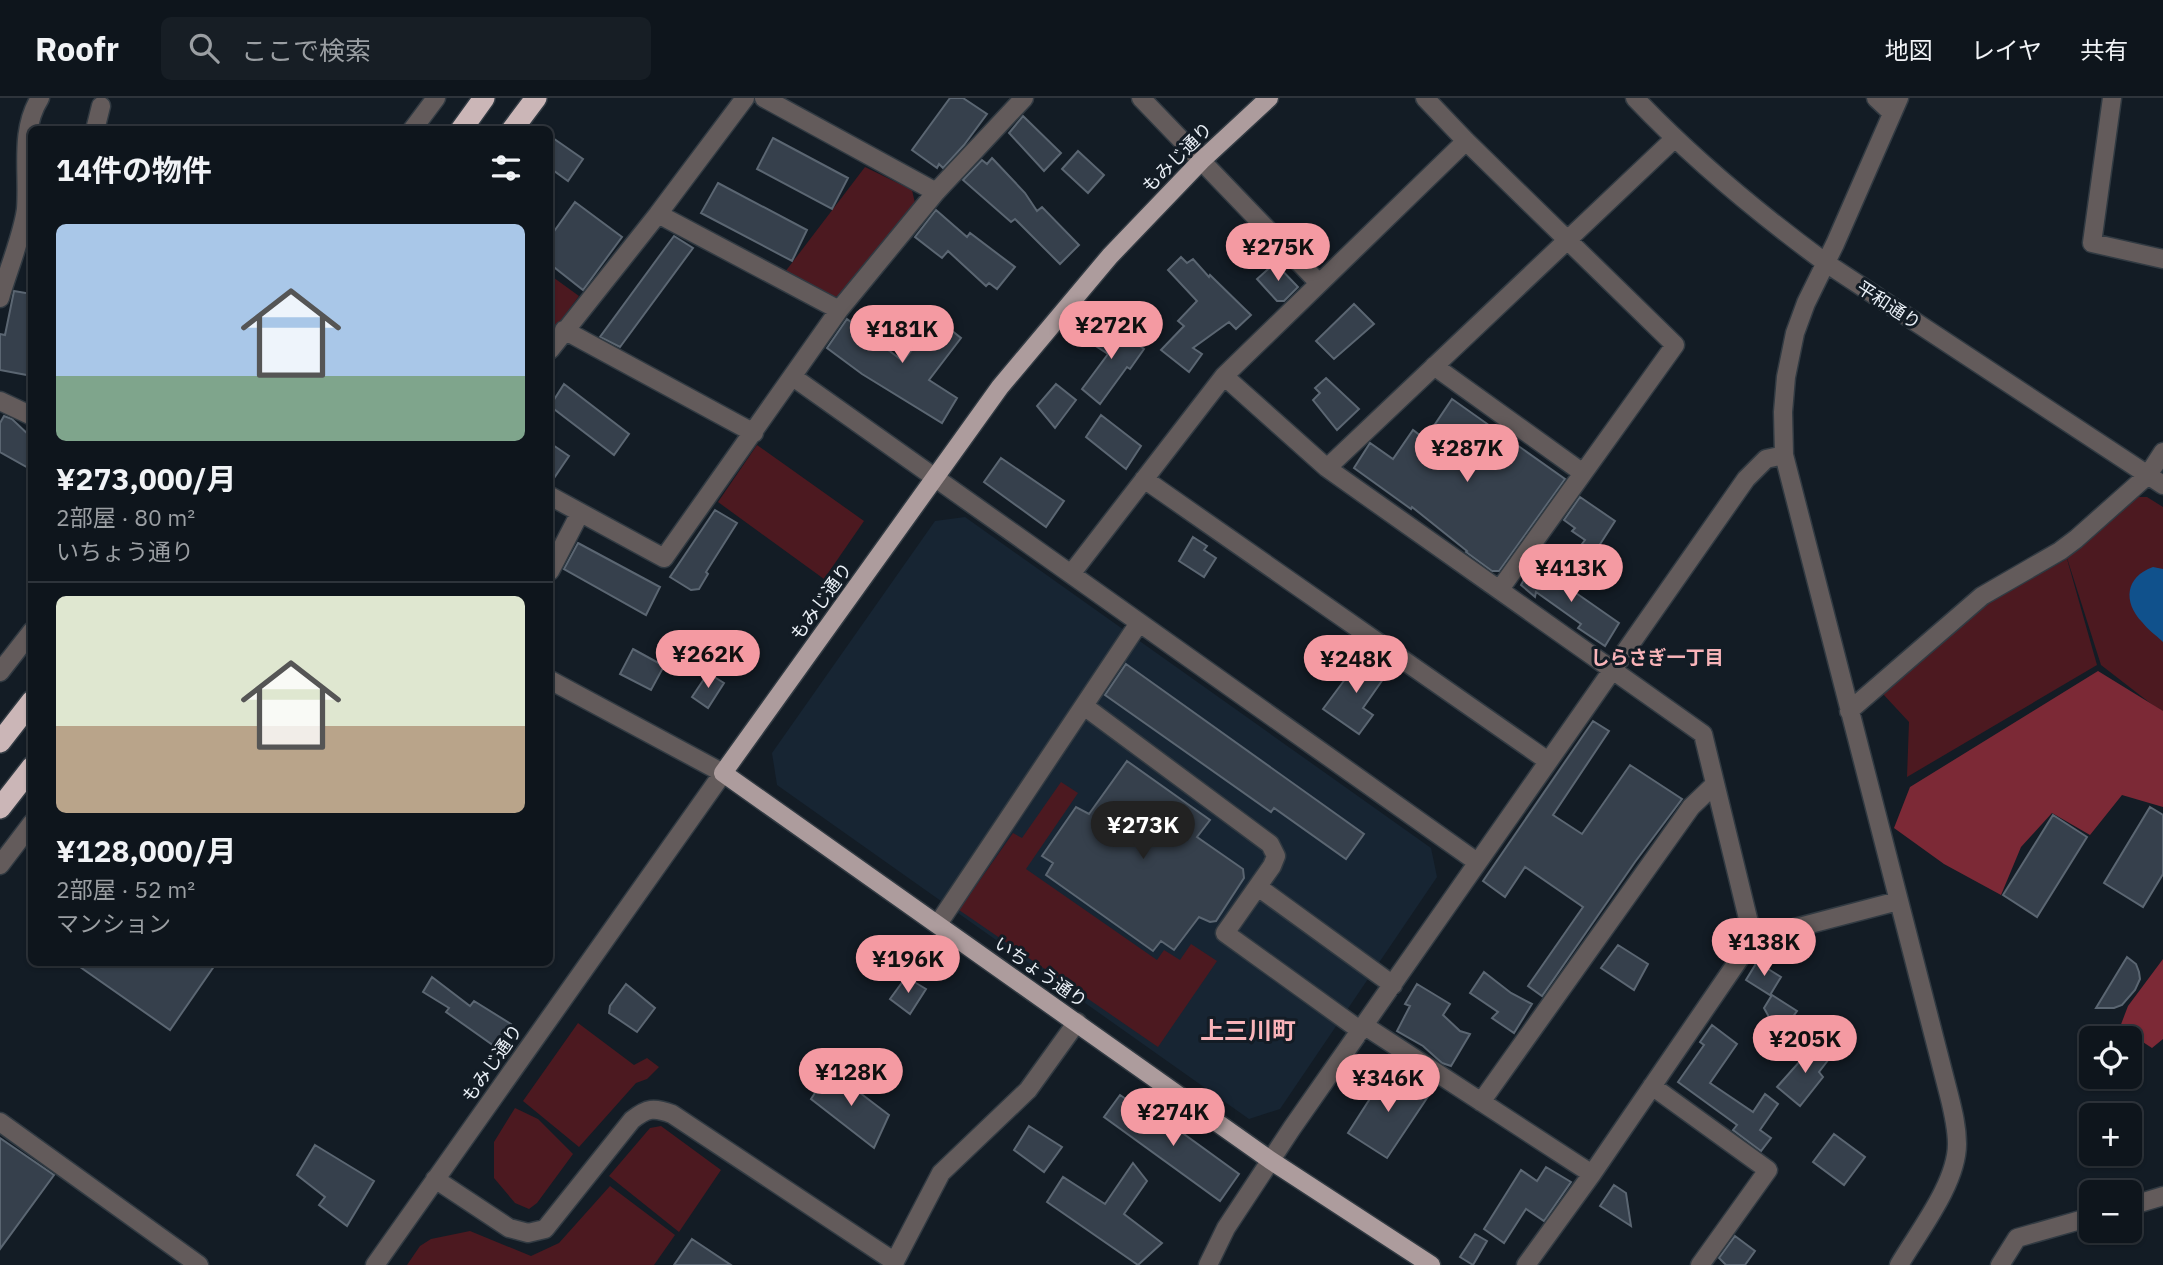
<!DOCTYPE html>
<html lang="ja">
<head>
<meta charset="utf-8">
<style>
  body { margin:0; font-family:"IBM Plex Sans","Noto Sans JP",sans-serif; background:#171e25; color:#f1f3f6; height:100vh; display:flex; flex-direction:column; font-size:26px; white-space:nowrap }
  * { box-sizing:border-box; margin:0 }
  p { font-size:23px; color:#9b9fa3 }
  .icon { flex:none; width:38px; height:38px; fill:none; stroke:currentColor; stroke-width:2; stroke-linecap:round; stroke-linejoin:round }
  .map { position:relative; flex:1; overflow:hidden }
  .details { position:absolute; left:28px; top:28px; width:525px; height:840px; display:flex; flex-direction:column; background:#0e151c; border-radius:10px; box-shadow:0 2px 5px #0004,0 0 0 2px #2e343b }
  .details>* { flex:none }
  .fabs { position:absolute; left:2079px; top:928px; display:grid; gap:14px }
  .fabs a { display:grid; place-items:center; width:63px; height:63px; border-radius:10px; background:#0e151c; box-shadow:0 2px 5px #0004,0 0 0 2px #2e343b; font-size:35px }
  .price { position:absolute; translate:-50% -60px; padding:0 16px; border-radius:24px; background:#f49aa2; color:#111; font-size:23px; line-height:46px; filter:drop-shadow(0 2px 4px #0008) }
  .price::after { content:''; position:absolute; left:50%; top:42px; width:21px; height:16px; margin-left:-10px; background:inherit; clip-path:polygon(0 0,100% 0,50% 100%) }
  .price.active { background:#222; color:#fff }
  ul { padding:0; list-style:none }
  li { display:grid; align-content:center; gap:14px; height:371px; padding:0 28px }
  li+li { border-top:2px solid #2e343b }
  li span { display:grid; place-items:center; height:217px; border-radius:10px; color:#555 }
  li>.icon { margin-inline-start:auto }
  span .icon { width:126px; height:126px; fill:#fffc; stroke-width:1 }
  li b { font-size:30px }
  h2 { display:flex; justify-content:space-between; align-items:center; height:84px; padding:0 28px; font-size:30px }
  header { display:flex; align-items:center; gap:42px; box-sizing:border-box; height:98px; padding:0 35px; background:#0e151c; border-bottom:2px solid #2e343b }
  header strong { font-size:33px }
  nav { display:flex; gap:38px; margin-inline-start:auto; font-size:24px }
  .search { width:490px; height:63px; background:#171e25; display:flex; align-items:center; gap:18px; box-sizing:border-box; padding:0 24px; border-radius:10px; color:#9b9fa3; font-size:26px }
  .map>svg:first-child { display:block }
</style>
</head>
<body>
<header>
<strong>Roofr</strong>
<div class="search"><svg class="icon" aria-label="search" viewBox="0 0 24 24"><circle cx="10" cy="10" r="6"/><path d="M15 15l6 6"/></svg>ここで検索</div>
<nav><a>地図</a><a>レイヤ</a><a>共有</a></nav>
</header>
<div class="map">
<svg width="2163" height="1167" viewBox="0 0 2163 1167">
  <rect width="100%" height="100%" fill="#131c25"/>
  <path fill="#172533" d="M965,419L1431,750L1437,779L1280,1011L1249,1021L777,687L772,655L935,423Z"/>
  <path fill="#4c1920" d="M865,69L912,92L915,105L843,196L832,200L785,174Z
    M550,177L579,198L550,237Z
    M757,347L864,423L824,481L718,404Z
    M2137,399H2147L2163,409V615L2101,567L2067,460Z
    M2067,461L2097,567L1907,679L1909,624L1883,596L1987,505Z
    M1061,684L1078,695L1026,771L1157,862L1164,852L1180,862L1191,846L1217,863L1158,949L959,812L1013,735L1022,740Z
    M578,925L634,967L647,960L659,969L647,981L636,985L579,1049L523,1003Z
    M515,1010L538,1021L573,1056L537,1105L529,1111L515,1105L494,1080V1044Z
    M661,1028L721,1072L679,1134L609,1078L650,1030Z
    M610,1088L675,1137L654,1167H407L420,1148L431,1141L470,1133L531,1158L559,1145Z"/>
  <path fill="#7c2936" d="M2098,573L2163,613V709L2122,697L2090,737L2052,715L2021,749L2001,797L1944,766L1894,730L1910,689Z
    M2163,861V941L2152,950L2120,929L2128,908Z"/>
  <path fill="#10518c" d="M2153,469L2163,471V544C2156,537 2148,532 2142,524C2123,504 2125,479 2153,469Z"/>
  <path fill="#36404c" stroke="#5b6672" stroke-width="2" d="M950,0H963L987,16L964,47L943,70L939,66L937,70L912,52Z
    M1023,18L1061,55L1044,73L1009,35Z
    M550,38L583,61L568,83L550,70Z
    M773,40L848,80L832,111L757,71Z
    M1078,53L1104,77L1088,95L1062,71Z
    M992,60L1025,95L1037,113L1042,109L1079,147L1060,166L1015,121L1011,124L963,82L982,62L987,66Z
    M718,85L807,132L792,163L701,115Z
    M575,104L622,139L583,192L550,166V139Z
    M936,112L967,139L970,135L1015,169L997,191L989,185L986,188L948,153L942,160L915,139Z
    M674,138L693,150L620,249L600,239Z
    M1181,159L1187,165L1193,161L1209,179L1210,177L1251,217L1236,231L1229,224L1193,250L1202,256L1189,274L1161,252L1184,228L1178,223L1197,203L1168,172Z
    M1275,165L1298,189L1284,203H1277L1257,181Z
    M14,193L32,196V278L0,272V236L5,237Z
    M1354,206L1374,226L1334,261L1316,243Z
    M847,221L903,263L937,221L961,240L929,282L957,300L942,325L862,276L827,250Z
    M1106,223L1144,251L1130,271L1127,269L1100,306L1082,291L1108,256L1091,245Z
    M1326,280L1359,311L1337,332L1313,302L1320,295L1315,290Z
    M564,286L629,336L614,357L550,308Z
    M1056,286L1076,302L1055,330L1037,308Z
    M1452,301L1565,381L1499,473H1492L1466,454L1467,453L1412,409L1411,411L1354,370L1370,345L1393,361L1413,332L1425,341Z
    M1101,317L1141,348L1126,371L1086,339Z
    M4,318L12,321L32,340V372L0,354V325Z
    M550,345L569,358L550,386Z
    M1001,360L1064,403L1046,429L984,384Z
    M1580,399L1615,423L1595,454L1582,446L1585,442L1572,433L1575,430L1564,422Z
    M715,412L737,425L706,474L708,476L699,491L691,492L670,479Z
    M1193,439L1207,448L1204,452L1216,460L1204,479L1179,463Z
    M578,445L660,489L646,517L564,471Z
    M1533,465L1619,525L1605,548L1578,530L1581,526L1536,494L1535,499L1521,487Z
    M715,536L731,545L716,570L700,560Z
    M633,551L664,568L651,592L620,576Z
    M1363,557L1388,574L1363,610L1373,617L1359,636L1323,611Z
    M1126,566L1364,736L1346,761L1274,710L1271,714L1105,597Z
    M708,575L724,585L708,610L692,599Z
    M1593,623L1609,633L1553,717L1582,736L1630,667L1682,701L1635,764L1542,898L1528,888L1583,809L1525,769L1505,799L1483,783Z
    M1127,663L1210,722L1197,739L1243,771L1244,780L1216,823L1210,824L1199,819L1174,852L1161,843L1153,853L1046,777L1053,765L1042,758L1076,709L1089,716Z
    M2150,709L2163,717V776L2143,809L2104,785Z
    M2053,717L2087,739L2037,819L2003,797Z
    M1618,847L1648,866L1634,892L1601,870Z
    M2127,859L2136,866L2139,874L2140,881L2135,892L2122,907L2114,910H2096Z
    M73,864H217L170,932Z
    M1757,864L1781,879L1770,897L1746,882Z
    M1484,874L1511,895L1532,906L1514,935L1492,920L1498,914L1470,895Z
    M432,879L470,908L474,903L511,926L497,950L446,914L449,910L423,894Z
    M906,879L926,891L910,916L890,901Z
    M626,886L655,910L637,934L609,915L610,908Z
    M1417,886L1450,906L1443,917L1460,933L1470,936L1451,968L1442,965L1423,948L1397,933L1410,908L1405,906Z
    M1772,897L1797,913L1785,930L1769,919L1764,910Z
    M1712,927L1737,946L1710,985L1753,1014L1765,996L1778,1006L1760,1032L1771,1040L1761,1053L1733,1032L1737,1027L1678,984L1704,947L1700,944Z
    M1816,945L1832,957L1819,974L1823,979L1800,1008L1777,989Z
    M1389,971L1429,997L1387,1060L1348,1035Z
    M830,972L889,1017L874,1050L811,1001Z
    M1120,997L1168,1029L1170,1026L1239,1076L1220,1103L1104,1019Z
    M1029,1028L1062,1049L1044,1074L1014,1052Z
    M1834,1036L1865,1059L1844,1087L1813,1064Z
    M0,1040L54,1077L0,1151Z
    M315,1047L374,1083L347,1128L319,1107L325,1099L297,1077Z
    M1133,1065L1147,1083L1124,1116L1162,1145L1138,1167L1047,1104L1063,1079L1105,1106Z
    M1546,1069L1571,1084L1544,1123L1526,1111L1504,1145L1484,1131L1521,1072L1537,1083Z
    M1614,1087L1626,1095L1631,1128L1600,1108Z
    M1475,1136L1487,1143L1473,1167L1460,1159Z
    M1735,1138L1755,1153L1745,1167H1726L1719,1160Z
    M692,1141L731,1167H674Z"/>
  <g fill="none" stroke-linecap="round" stroke-linejoin="round">
    <defs>
      <path id="minor" d="M764,0L936,94
        M1141,0L1319,185
        M1425,0L1466,43L1675,247L1500,491
        M1635,0C1694,62 1758,115 1826,165L2163,387
        M1876,0L1892,15
        M1899,0L1835,146L1806,205L1795,235L1786,279L1783,314L1784,357L1949,997C1953,1013 1957,1029 1957,1046C1957,1085 1919,1133 1899,1167
        M2112,0L2092,145L2163,161
        M95,32L101,8
        M412,32L436,0
        M658,116L839,212
        M0,200C7,175 23,136 26,111C29,74 19,33 40,0
        M564,232L754,335
        M550,252L658,116L745,0
        M1434,268L1583,375
        M1224,278L1327,370L1703,636L1753,841
        M793,279L1477,764
        M0,303L32,318
        M1327,370L1674,41
        M1144,381L1548,663
        M550,398L664,460L839,212L936,94L1024,0
        M550,473L580,415
        M1071,476L1224,278L1466,43
        M0,574L32,533
        M1084,608L1270,746L1276,758L1272,768L1225,835L1361,933
        M1849,613L1982,498L2060,453L2076,441L2148,377L2163,354
        M0,767L32,725
        M1258,789L1393,887
        M938,826L1139,525
        M1365,928L1592,1076
        M1652,988L1768,1072L1700,1167
        M1481,1004L1691,709L1715,686
        M0,1024L199,1167
        M435,1081L509,1130L528,1135L545,1131L632,1022C647,1010 654,1009 672,1016L895,1164
        M2130,1108L2163,1098
        M375,1167L723,675L550,582
        M893,1167L941,1075L1028,992L1077,924
        M1208,1167L1226,1130L1292,1030L1746,381L1766,361L1784,357
        M1526,1167L1592,1076L1753,841L1898,803
        M2000,1167L2017,1140L2091,1119"/>
      <path id="major" d="M1269,0L1201,63L1110,158L1000,289L723,675L1270,1062L1431,1167"/>
      <path id="highway" d="M461,32L484,0
        M512,32L536,0
        M0,644L32,603
        M0,710L32,669"/>
    </defs>
    <use href="#minor" stroke="#313a42" stroke-width="21"/>
    <use href="#major" stroke="#313a42" stroke-width="21"/>
    <use href="#highway" stroke="#313a42" stroke-width="24"/>
    <use href="#minor" stroke="#635b5b" stroke-width="18"/>
    <use href="#major" stroke="#ad9c9d" stroke-width="18"/>
    <use href="#highway" stroke="#cbb6b7" stroke-width="21"/>
  </g>
  <g text-anchor="middle" dominant-baseline="central" stroke-width="6" stroke-linejoin="round" paint-order="stroke">
    <g font-size="18" fill="#e9eff6" stroke="#131c25">
      <text transform="translate(1177 59) rotate(-45)">もみじ通り</text>
      <text transform="translate(1889 207) rotate(33)">平和通り</text>
      <text transform="translate(821 503) rotate(-54)">もみじ通り</text>
      <text transform="translate(1041 874) rotate(35)">いちょう通り</text>
      <text transform="translate(492 965) rotate(-55)">もみじ通り</text>
    </g>
    <g font-size="19" font-weight="bold" fill="#f9b4b9" stroke="#131c25">
      <text x="1657" y="559">しらさぎ一丁目</text>
    </g>
    <g font-size="24" font-weight="bold" fill="#f9b4b9" stroke="#131c25">
      <text x="1248" y="932">上三川町</text>
    </g>
  </g>
</svg>
<div class="fabs">
<a><svg class="icon" aria-label="locate" viewBox="0 0 24 24"><circle cx="12" cy="12" r="6"/><path d="M12 2v4M12 18v4M2 12h4M18 12h4"/></svg></a>
<a>+</a>
<a>−</a>
</div>
<b class="price" style="left:1278px;top:185px">¥275K</b>
<b class="price" style="left:1111px;top:263px">¥272K</b>
<b class="price" style="left:902px;top:267px">¥181K</b>
<b class="price" style="left:1467px;top:386px">¥287K</b>
<b class="price" style="left:1571px;top:506px">¥413K</b>
<b class="price" style="left:708px;top:592px">¥262K</b>
<b class="price" style="left:1356px;top:597px">¥248K</b>
<b class="price active" style="left:1143px;top:763px">¥273K</b>
<b class="price" style="left:1764px;top:880px">¥138K</b>
<b class="price" style="left:908px;top:897px">¥196K</b>
<b class="price" style="left:1805px;top:977px">¥205K</b>
<b class="price" style="left:851px;top:1010px">¥128K</b>
<b class="price" style="left:1388px;top:1016px">¥346K</b>
<b class="price" style="left:1173px;top:1050px">¥274K</b>
<section class="details">
<h2>14件の物件<svg class="icon" aria-label="filters" viewBox="0 0 24 24"><path d="M4 7h16M4 17h16"/><circle cx="9" cy="7" r="2"/><circle cx="15" cy="17" r="2"/></svg></h2>
<ul>
<li><span style="background:linear-gradient(#a9c7e8 70%,#7fa58c 0)"><svg class="icon" aria-label="home" viewBox="0 0 24 24"><path d="M3 11l9-7 9 7M6 9v11h12V9"/></svg></span><div><b>¥273,000/月</b><p>2部屋 · 80 m²</p><p>いちょう通り</p></div></li>
<li><span style="background:linear-gradient(#dfe7d0 60%,#b9a48a 0)"><svg class="icon" aria-label="home" viewBox="0 0 24 24"><path d="M3 11l9-7 9 7M6 9v11h12V9"/></svg></span><div><b>¥128,000/月</b><p>2部屋 · 52 m²</p><p>マンション</p></div></li>
</ul>
</section>
</div>
</body>
</html>
